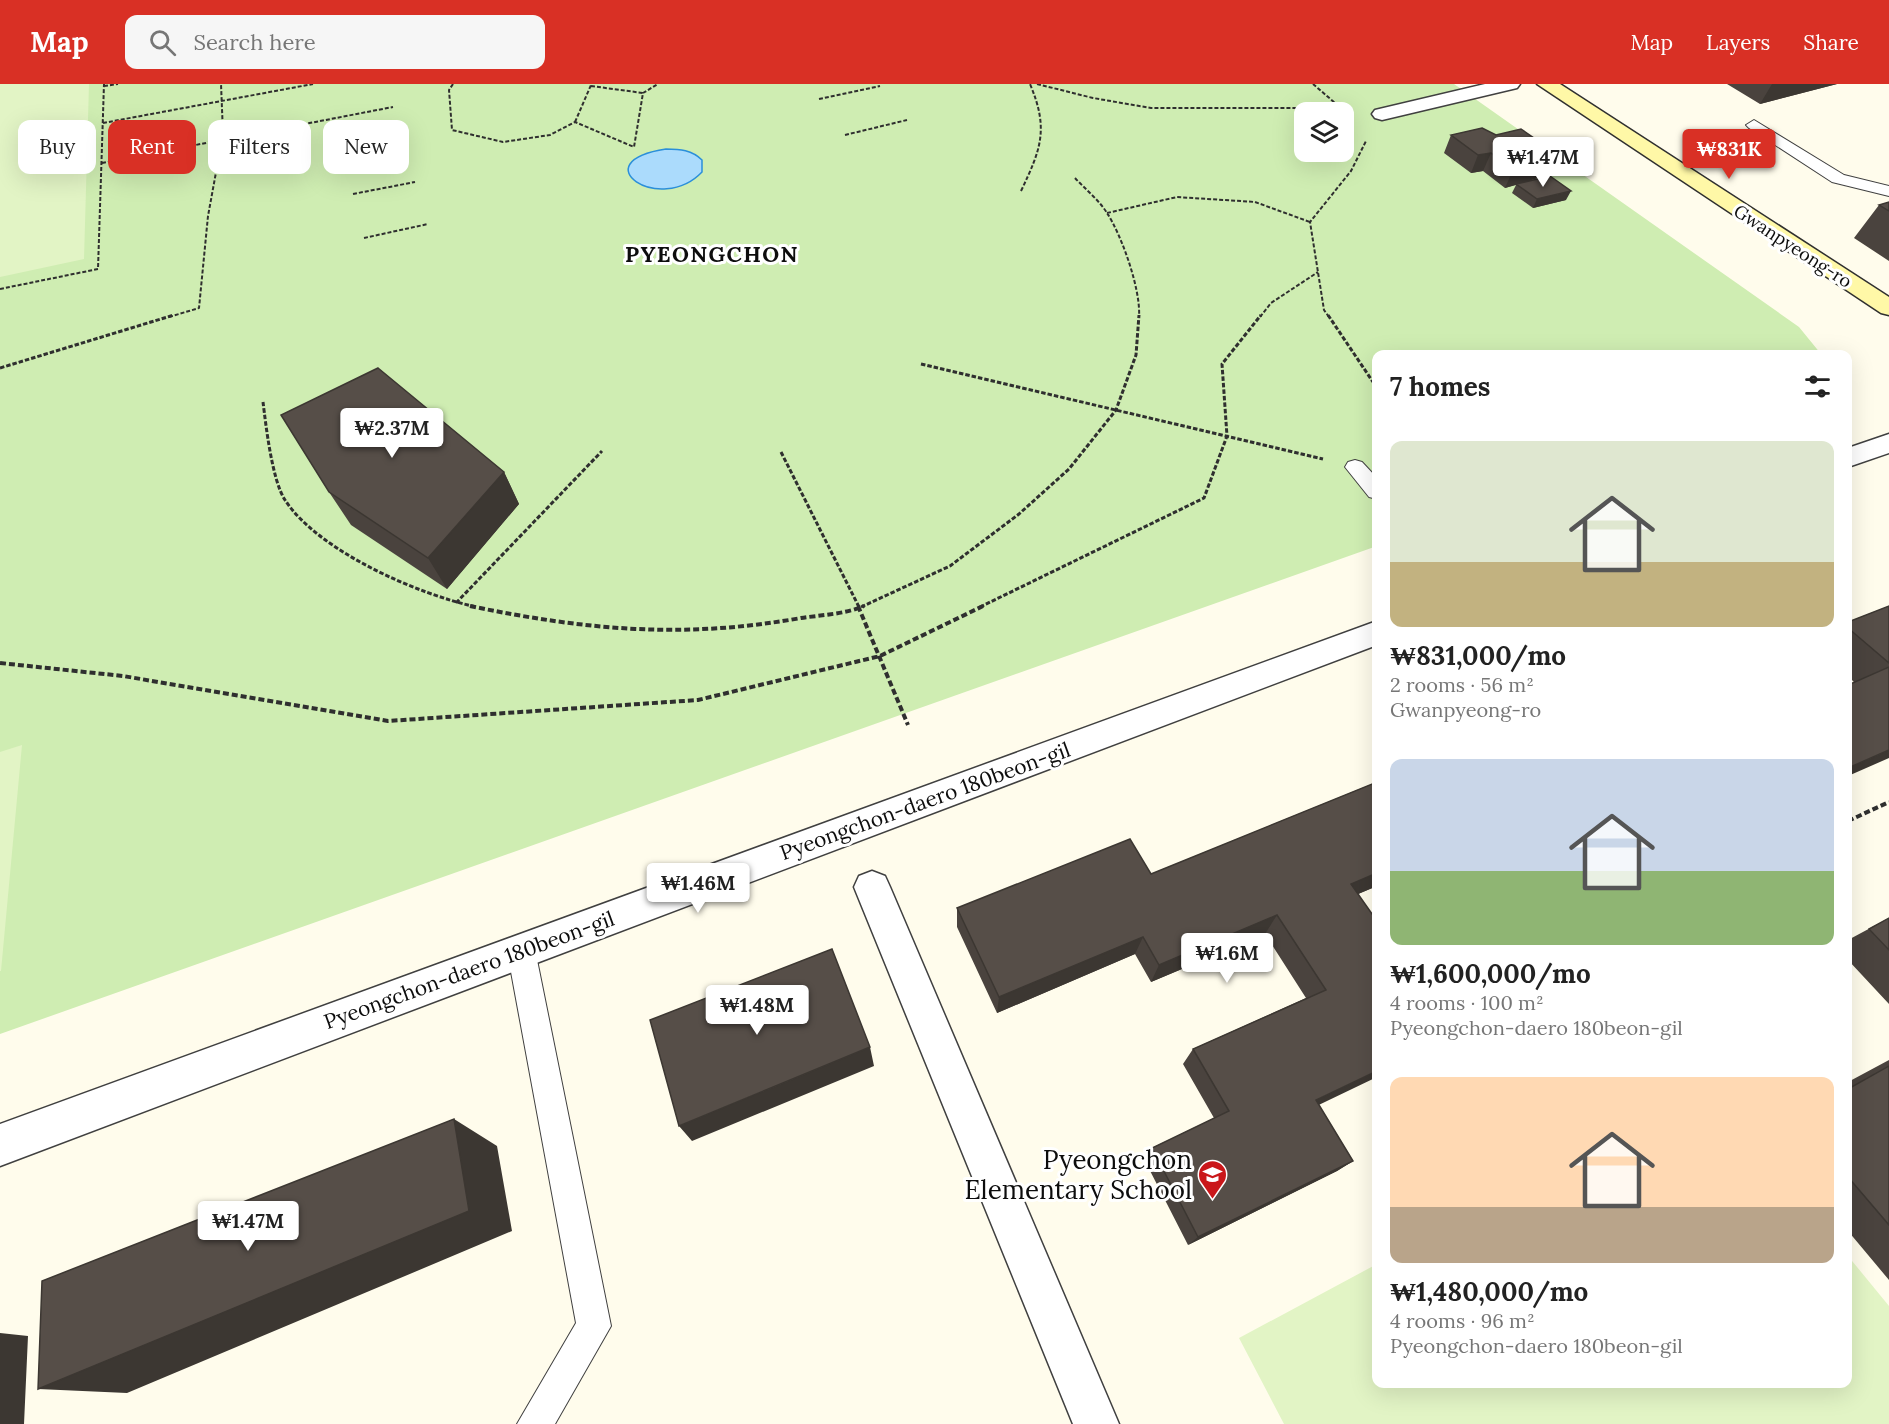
<!DOCTYPE html>
<html lang="en">
<head>
<meta charset="utf-8">
<style>
  body { margin:0; font-family:Lora,serif; background:#f6f6f6; color:#222; height:100vh; display:flex; flex-direction:column; font-size:22px; white-space:nowrap }
  * { box-sizing:border-box; margin:0 }
  p { font-size:20px; color:#767676 }
  .icon { flex:none; width:33px; height:33px; fill:none; stroke:currentColor; stroke-width:2; stroke-linecap:round; stroke-linejoin:round }
  .map { position:relative; flex:1; overflow:hidden }
  .drawer { position:absolute; left:1372px; top:266px; width:480px; height:1038px; display:flex; flex-direction:column; background:#fff; border-radius:12px; box-shadow:0 6px 24px #0002 }
  .drawer>* { flex:none }
  .banner { position:absolute; left:18px; top:36px; width:570px; height:54px; display:flex; gap:12px }
  .tools { position:absolute; left:1294px; top:18px; display:grid; gap:12px }
  .tools a { display:grid; place-items:center; width:60px; height:60px; border-radius:12px; background:#fff; box-shadow:0 6px 24px #0002; font-size:30px }
  .price { position:absolute; translate:-50% -51px; padding:0 14px; border-radius:6px; background:#fff; color:#222; font-size:20px; line-height:39px; filter:drop-shadow(0 2px 3px #0008) }
  .price::after { content:''; position:absolute; left:50%; top:36px; width:18px; height:14px; margin-left:-9px; background:inherit; clip-path:polygon(0 0,100% 0,50% 100%) }
  .price.selected { background:#d93025; color:#fff }
  ul { padding:0; list-style:none }
  li { display:grid; align-content:center; gap:12px; height:318px; padding:0 18px }
  li span { display:grid; place-items:center; height:186px; border-radius:12px; color:#555 }
  li>.icon { margin-inline-start:auto }
  span .icon { width:108px; height:108px; fill:#fffc; stroke-width:1 }
  li b { font-size:26px }
  h2 { display:flex; justify-content:space-between; align-items:center; height:72px; padding:0 18px; font-size:26px }
  .tag { padding:0 21px; border-radius:12px; background:#fff; box-shadow:0 6px 24px #0002; font-size:21px; line-height:54px }
  .tag.selected { background:#d93025; color:#fff }
  header { display:flex; align-items:center; gap:36px; box-sizing:border-box; height:84px; padding:0 30px; background:#d93025; color:#fff }
  header strong { font-size:28px }
  nav { display:flex; gap:33px; margin-inline-start:auto; font-size:21px }
  .search { width:420px; height:54px; background:#f6f6f6; display:flex; align-items:center; gap:15px; box-sizing:border-box; padding:0 21px; border-radius:12px; color:#767676; font-size:22px }
  .map>svg:first-child { display:block }
</style>
</head>
<body>
<header>
<strong>Map</strong>
<div class="search"><svg class="icon" aria-label="search" viewBox="0 0 24 24"><circle cx="10" cy="10" r="6"/><path d="M15 15l6 6"/></svg>Search here</div>
<nav><a>Map</a><a>Layers</a><a>Share</a></nav>
</header>
<div class="map">
<svg width="1889" height="1340" viewBox="0 0 1889 1340">
  <rect width="100%" height="100%" fill="#fffcec"/>
  <path fill="#cfedb2" fill-rule="evenodd" d="M0,0H1454L1799,243L1821,270H1377V462L0,950ZM1305,28H1344V68H1305Z"/>
  <path fill="#e2f4c5" d="M0,0H89L84,175L0,193Z
    M22,661L1,887H0V668Z
    M1848,1172L1889,1222V1340H1284L1239,1254L1377,1180V1299H1848Z"/>
  <path fill="#abdbfc" stroke="#2b8fda" stroke-width="1.5" d="M666,65C680,65 692,66 702,76V88C660,132 581,78 666,65Z"/>
  <g fill="none" stroke-linecap="round" stroke-linejoin="round">
    <defs>
      <path id="lane" d="M1754,36L1844,91L1889,102V112L1832,98L1749,44L1746,41Z
        M1355,376L1362,378L1377,394V415L1369,413L1345,383L1348,378Z
        M521,853L531,856L535,866L611,1242L555,1340H517L576,1239L507,866L511,856Z"/>
      <path id="street" d="M1485,0H1520L1517,4L1382,36L1375,34L1372,30L1375,26Z
        M1889,350V369L1848,383V364Z
        M1377,537V561L0,1082V1040Z
        M872,787L885,792L890,803L1119,1340H1073L854,803L859,792Z"/>
      <path id="secondary" d="M1537,0H1560L1889,213V231L1881,229Z"/>
    </defs>
    <use href="#lane" stroke="#404040" stroke-width="2"/>
    <use href="#street" stroke="#404040" stroke-width="3"/>
    <use href="#secondary" stroke="#2f2f2f" stroke-width="3"/>
    <path stroke="#2f2f2f" stroke-width="2" stroke-dasharray="4 2" stroke-linecap="butt" d="M453,0L449,6L452,46L503,58L550,51L575,38L634,63L643,9L658,0
      M1037,0L1093,14L1151,24H1326L1339,28
      M1313,0L1349,31
      M104,2L118,0
      M591,2L643,9
      M819,15L880,2
      M575,38L591,1
      M103,39L313,0
      M845,51L907,36
      M344,71L404,60
      M102,79L393,23
      M1075,94C1085,105 1099,116 1107,129C1122,152 1141,206 1139,233
      M1021,107C1041,65 1049,45 1030,0
      M353,110L415,98
      M1107,129L1177,113L1255,118L1310,138
      M364,154L428,140
      M0,205L98,185L104,0
      M169,233L199,224L208,132L223,50L221,0
      M1260,233L1271,219L1318,188
      M1329,233L1324,226L1310,138L1351,87L1366,57"/>
    <path stroke="#2f2f2f" stroke-width="3" stroke-dasharray="4.5 2" stroke-linecap="butt" d="M1328,231L1373,298
      M921,280L1323,375
      M0,284L174,231
      M263,318C266,342 272,396 285,416C318,467 419,511 477,523
      M781,368L859,523
      M456,519L602,367
      M861,523L950,482L1019,430L1069,385L1116,326L1136,271L1139,231
      M980,523L1204,414L1227,352L1222,280L1261,231"/>
    <path stroke="#2f2f2f" stroke-width="4" stroke-dasharray="6 3" stroke-linecap="butt" d="M470,522C586,546 683,555 801,534C821,531 846,530 864,522
      M858,522L908,641
      M0,579L123,592L388,637L698,616L880,572L983,522
      M1848,737L1889,718"/>
    <use href="#lane" fill="#fff" fill-rule="evenodd"/>
    <use href="#street" fill="#fff" fill-rule="evenodd"/>
    <use href="#secondary" fill="#fff8a7" fill-rule="evenodd"/>
  </g>
  <path fill="#4a433e" d="M1727,0H1837L1760,20Z
    M1451,51L1551,90L1530,96L1566,116L1533,124L1512,109L1516,101L1505,104L1483,87L1471,89L1444,69Z
    M1889,118V177L1854,154L1879,121Z
    M504,388L519,420L447,505L351,441L329,408Z
    M1889,522V674L1854,598L1848,592V538Z
    M1377,698V802L1358,810L1319,1021L1353,1077L1337,1087L1188,1161L1144,1075L1152,1064L1214,1034L1183,980L1193,965L1306,914L1265,850L1151,898L1135,870L997,929L957,843V824L1151,790Z
    M1889,834V920L1848,876V856Z
    M1889,976V1196L1848,1147V998Z"/>
  <path fill="#3c3732" d="M1772,0H1837L1760,20Z
    M1491,69L1483,87L1471,89L1478,71Z
    M1560,72L1551,90L1505,104L1513,86Z
    M1571,107L1566,116L1533,124L1537,115Z
    M504,388L519,420L447,505L428,474Z
    M1889,666V674L1848,692V684Z
    M1377,789V802L1337,819L1351,800Z
    M1277,831L1265,850L1151,898L1159,881Z
    M1143,853L1135,870L997,929L999,913Z
    M870,963L874,982L692,1057L679,1042Z
    M1377,987V993L1302,1029L1316,1016Z
    M454,1035L497,1062L512,1147L127,1309L38,1305Z
    M1353,1077L1337,1087L1188,1161L1198,1153Z
    M0,1249L28,1252L24,1340H0Z"/>
  <path fill="#564e48" stroke="#3c3732" stroke-width="1.5" d="M1482,44L1496,51L1521,45L1560,72L1513,86L1491,69L1478,71L1451,51Z
    M1550,92L1571,107L1537,115L1516,100Z
    M1889,118V127L1879,121Z
    M378,284L504,388L428,474L329,408L281,331Z
    M1889,522V579L1848,544V538Z
    M1889,583V666L1848,684V601Z
    M1377,698V789L1351,800L1377,837V987L1316,1016L1353,1077L1198,1153L1152,1064L1229,1027L1193,965L1326,906L1277,831L1159,881L1143,853L999,913L957,824L1130,755L1151,790Z
    M1889,834V866L1869,845Z
    M832,865L870,963L679,1042L650,936Z
    M1889,982V1141L1848,1093V1005Z
    M454,1035L469,1127L38,1305L42,1197Z"/>
  <defs>
    <symbol id="school-pin" viewBox="-11 -11 22 30"><path d="M0 17L-7.5 6A9.5 9.5 0 1 1 7.5 6Z" fill="#ca171a" stroke="#fff"/><path d="M0-5L7-2L0 1L-7-2ZM-4 1L0 2.5L4 1V4Q0 6-4 4Z" fill="#fff"/></symbol>
  </defs>
  <g fill-rule="evenodd">
    <use href="#school-pin" x="1196" y="1074" width="33" height="45"/>
  </g>
  <g text-anchor="middle" dominant-baseline="central" stroke-width="6" stroke-linejoin="round" paint-order="stroke">
    <g font-size="18" fill="#0d0d0d" stroke="#fff">
      <text transform="translate(1793 162) rotate(33)">Gwanpyeong-ro</text>
    </g>
    <g font-size="21" fill="#0d0d0d" stroke="#fff">
      <text transform="translate(925 717) rotate(-20)">Pyeongchon-daero 180beon-gil</text>
      <text transform="translate(469 886) rotate(-20)">Pyeongchon-daero 180beon-gil</text>
    </g>
    <g font-size="22" font-weight="bold" letter-spacing="1.5" fill="#0d0d0d" stroke="#fff">
      <text x="712" y="170">PYEONGCHON</text>
    </g>
    <g font-size="26" fill="#0d0d0d" stroke="#fff" text-anchor="end">
      <text x="1192" y="1075">Pyeongchon<tspan x="1192" dy="30">Elementary School</tspan></text>
    </g>
  </g>
</svg>
<div class="tools">
<a><svg class="icon" aria-label="layers" viewBox="0 0 24 24"><path d="M12 4l9 5-9 5-9-5zM3 14l9 5 9-5"/></svg></a>
</div>
<b class="price selected" style="left:1729px;top:96px">₩831K</b>
<b class="price" style="left:1543px;top:104px">₩1.47M</b>
<b class="price" style="left:392px;top:375px">₩2.37M</b>
<b class="price" style="left:698px;top:830px">₩1.46M</b>
<b class="price" style="left:1227px;top:900px">₩1.6M</b>
<b class="price" style="left:757px;top:952px">₩1.48M</b>
<b class="price" style="left:248px;top:1168px">₩1.47M</b>
<div class="banner">
<a class="tag">Buy</a>
<a class="tag selected">Rent</a>
<a class="tag">Filters</a>
<a class="tag">New</a>
</div>
<section class="drawer">
<h2>7 homes<svg class="icon" aria-label="filters" viewBox="0 0 24 24"><path d="M4 7h16M4 17h16"/><circle cx="9" cy="7" r="2"/><circle cx="15" cy="17" r="2"/></svg></h2>
<ul>
<li><span style="background:linear-gradient(#dfe7d0 65%,#c2b280 0)"><svg class="icon" aria-label="home" viewBox="0 0 24 24"><path d="M3 11l9-7 9 7M6 9v11h12V9"/></svg></span><div><b>₩831,000/mo</b><p>2 rooms · 56 m²</p><p>Gwanpyeong-ro</p></div></li>
<li><span style="background:linear-gradient(#c9d6e8 60%,#8fb573 0)"><svg class="icon" aria-label="home" viewBox="0 0 24 24"><path d="M3 11l9-7 9 7M6 9v11h12V9"/></svg></span><div><b>₩1,600,000/mo</b><p>4 rooms · 100 m²</p><p>Pyeongchon-daero 180beon-gil</p></div></li>
<li><span style="background:linear-gradient(#ffd9b3 70%,#b9a48a 0)"><svg class="icon" aria-label="home" viewBox="0 0 24 24"><path d="M3 11l9-7 9 7M6 9v11h12V9"/></svg></span><div><b>₩1,480,000/mo</b><p>4 rooms · 96 m²</p><p>Pyeongchon-daero 180beon-gil</p></div></li>
</ul>
</section>
</div>
</body>
</html>
